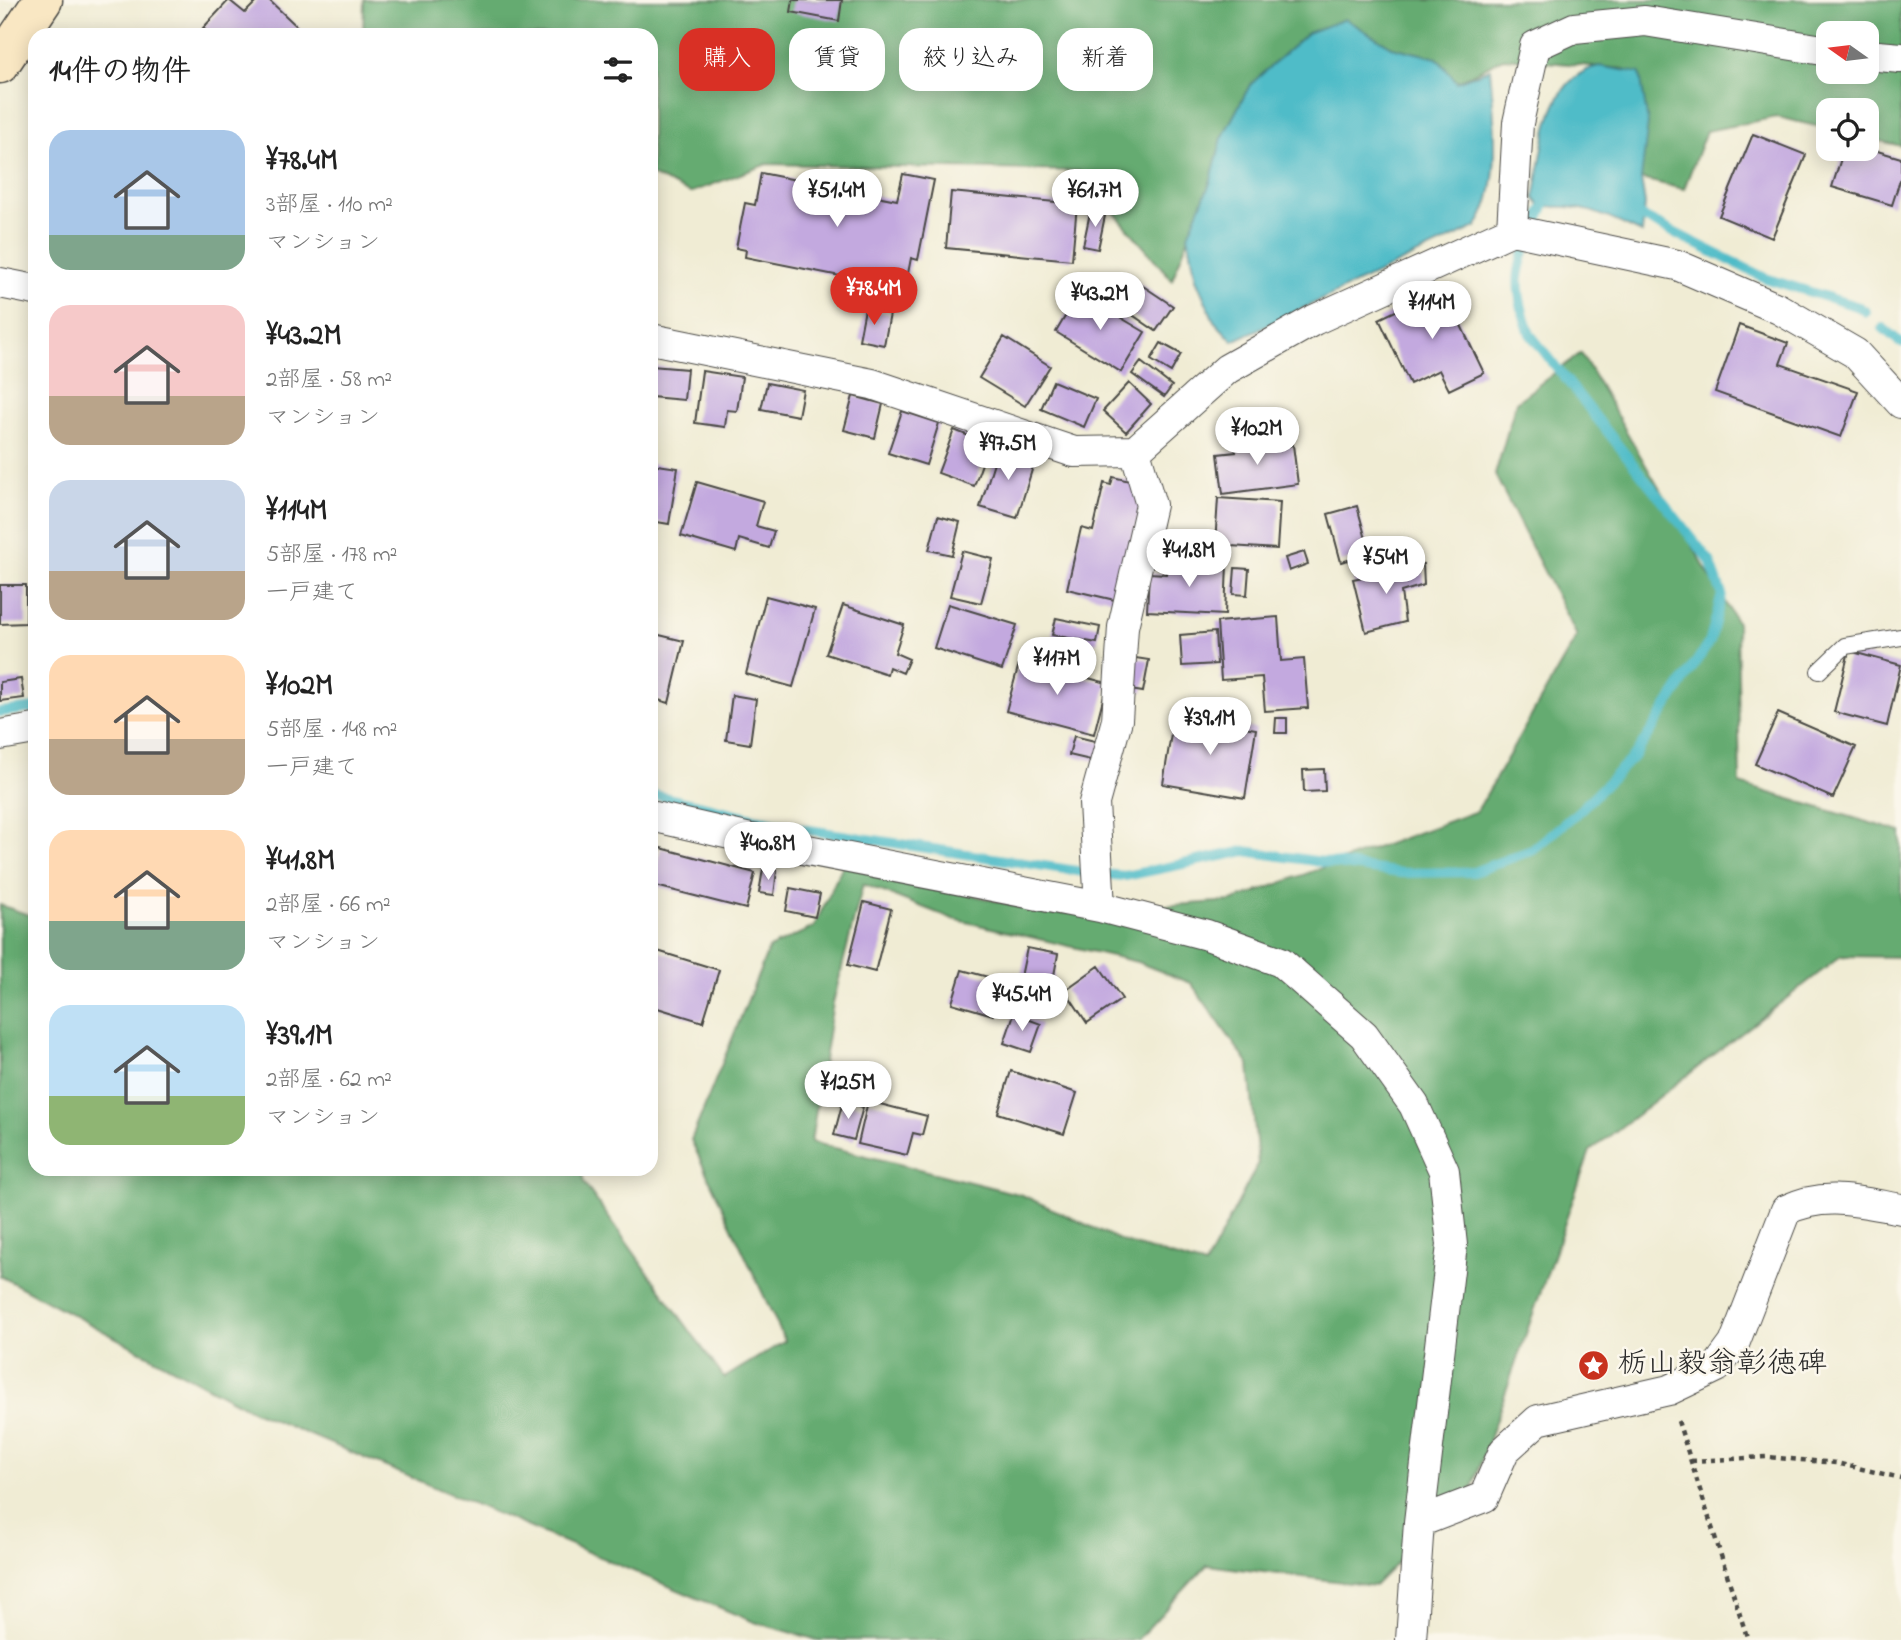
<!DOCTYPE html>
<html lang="ja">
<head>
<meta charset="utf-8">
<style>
  body { margin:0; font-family:"Indie Flower","Klee One",sans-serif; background:#f6f6f6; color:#222; height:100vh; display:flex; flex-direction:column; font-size:26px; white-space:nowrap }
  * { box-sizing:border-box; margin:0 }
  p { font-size:23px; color:#767676 }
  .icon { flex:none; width:38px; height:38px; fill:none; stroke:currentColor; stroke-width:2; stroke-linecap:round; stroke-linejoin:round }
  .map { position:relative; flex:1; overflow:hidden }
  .details { position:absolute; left:28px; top:28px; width:630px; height:1148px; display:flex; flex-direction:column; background:#fff; border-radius:21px; box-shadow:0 4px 18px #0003 }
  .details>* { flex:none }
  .top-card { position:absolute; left:679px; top:28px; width:665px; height:63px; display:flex; gap:14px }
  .needle { width:46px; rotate:284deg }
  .fabs { position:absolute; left:1816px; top:21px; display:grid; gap:14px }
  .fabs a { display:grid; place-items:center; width:63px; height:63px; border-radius:14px; background:#fff; box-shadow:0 4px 18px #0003; font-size:35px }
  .price { position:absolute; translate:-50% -60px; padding:0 16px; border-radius:24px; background:#fff; color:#222; font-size:23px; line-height:46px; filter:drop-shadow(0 2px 4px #0008) }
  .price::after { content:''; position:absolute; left:50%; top:42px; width:21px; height:16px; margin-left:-10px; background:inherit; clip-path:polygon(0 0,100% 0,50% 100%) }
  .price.selected { background:#d93025; color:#fff }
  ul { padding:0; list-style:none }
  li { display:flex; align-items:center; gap:21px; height:175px; padding:0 21px }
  li span { display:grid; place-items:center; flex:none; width:196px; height:140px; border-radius:21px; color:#555 }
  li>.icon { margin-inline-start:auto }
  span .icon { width:84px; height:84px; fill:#fffc; stroke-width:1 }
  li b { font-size:30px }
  h2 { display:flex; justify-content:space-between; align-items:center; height:84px; padding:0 21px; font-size:30px }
  .chip { padding:0 24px; border-radius:21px; background:#fff; box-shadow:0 4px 18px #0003; font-size:24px; line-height:63px }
  .chip.selected { background:#d93025; color:#fff }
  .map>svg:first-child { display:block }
</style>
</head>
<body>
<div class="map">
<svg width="1901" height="1640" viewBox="0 0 1901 1640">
  <rect width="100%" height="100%" fill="#fbf7ec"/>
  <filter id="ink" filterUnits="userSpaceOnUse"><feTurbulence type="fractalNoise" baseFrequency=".0143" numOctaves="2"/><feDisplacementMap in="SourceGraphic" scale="14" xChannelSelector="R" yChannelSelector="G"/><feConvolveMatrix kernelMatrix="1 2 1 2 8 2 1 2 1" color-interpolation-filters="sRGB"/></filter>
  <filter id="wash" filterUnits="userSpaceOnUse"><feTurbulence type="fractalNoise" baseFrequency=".00686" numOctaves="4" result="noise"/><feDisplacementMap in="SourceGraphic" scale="28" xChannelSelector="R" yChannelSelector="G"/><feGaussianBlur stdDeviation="1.57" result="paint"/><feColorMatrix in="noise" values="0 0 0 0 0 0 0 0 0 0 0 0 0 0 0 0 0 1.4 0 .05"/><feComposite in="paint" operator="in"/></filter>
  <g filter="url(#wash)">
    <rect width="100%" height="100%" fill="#f0ecd4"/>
    <path fill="#65ab71" stroke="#486b4e" stroke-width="2" fill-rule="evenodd" d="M364,0H1901V146L1867,138V110H1829V129L1777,117L1706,131L1684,189L1641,179L1624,69L1503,58L1457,82L1437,58L1392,47L1345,19L1307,33L1250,85L1222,138L1210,183L1172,280L1079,171L767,164L690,193L651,175V35H363ZM1829,33H1867V72H1829Z
      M1581,353L1737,623L1740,784L1901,832V957L1841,956L1590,1151L1472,1488L1374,1586L1207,1565L1137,1640H818L754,1622L253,1411L0,1276V905L35,917V1169H581L584,1183L724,1378L785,1341L691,1140L769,948L814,927L844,863L1048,914L1232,901L1477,811L1577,636L1495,475L1516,402ZM863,884L953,919L1137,962L1191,983L1249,1065L1258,1164L1205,1266L1124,1242L1022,1195L811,1142L833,1003Z"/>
    <path fill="#4fbcc8" stroke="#3d747a" stroke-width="2" d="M1345,19L1392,47L1437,58L1457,82L1490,69C1494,114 1504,189 1476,227L1233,341L1214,321L1196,279L1188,235L1210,183L1222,138L1250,85L1307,33Z
      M1599,66L1640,73L1648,123L1641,179L1645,204L1642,233C1607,217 1582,202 1542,208L1534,198C1544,152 1544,78 1599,66Z"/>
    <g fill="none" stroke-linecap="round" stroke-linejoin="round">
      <path stroke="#4fbcc8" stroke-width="10" d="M1631,211L1765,278L1859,307L1866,312
        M1883,328L1901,343
        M0,712L35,708
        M651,794L796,828L1090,873L1125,876L1245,851L1401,873L1474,872L1532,850L1578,812L1636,754L1710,641L1722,594L1710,561L1530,334C1507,272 1521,259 1546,202L1552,200"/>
    </g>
    <g id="blocks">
      <path fill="#c3a9df" d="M229,0L245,13L258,0H269L306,35H211L203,28Z
        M793,0H842L839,21L791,12Z
        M1753,134L1806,155L1772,238L1719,216Z
        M1867,148L1901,158V177L1892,205L1832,187L1844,149Z
        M761,173L897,200L903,174L934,180L918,260L911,258L905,289L745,257L746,250L736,248L745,203L755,205Z
        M951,192L1077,204L1072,260L946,248Z
        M1091,208L1106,211L1098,249L1083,246Z
        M1134,280L1173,306L1156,331L1118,305Z
        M1443,288L1484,373L1449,390L1439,370L1410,384L1379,319Z
        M1079,293L1145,332L1121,372L1056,332Z
        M865,309L890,314L884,345L859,340Z
        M1739,325L1788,343L1780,364L1858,391L1841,437L1715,392Z
        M1004,337L1050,366L1025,406L979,378Z
        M1161,343L1181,354L1171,372L1151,360Z
        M1141,362L1172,386L1164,397L1132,374Z
        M651,366L687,369L684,400L651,397Z
        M702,371L742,377L737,411L727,410L725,427L695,423Z
        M1053,381L1096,399L1084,427L1041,409Z
        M767,383L803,390L798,416L761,409Z
        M1129,383L1151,404L1126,432L1103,411Z
        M853,396L883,404L875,438L844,430Z
        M902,411L939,423L926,465L888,453Z
        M954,430L989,444L974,486L938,473Z
        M1263,438L1264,449L1293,445L1298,484L1223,494L1218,454L1236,452L1234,441Z
        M999,446L1036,457L1017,518L980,507Z
        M651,464L678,468L669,524L651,521Z
        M1113,477L1138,483L1144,494L1119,601L1067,589L1081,528L1093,531L1104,483L1111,485Z
        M697,482L763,501L756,526L774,531L769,548L739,539L736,552L681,536Z
        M1218,498L1280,502L1277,549L1215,545Z
        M1357,506L1370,554L1341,562L1328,514Z
        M938,516L960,522L952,555L929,550Z
        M962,551L993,559L981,603L950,596Z
        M1304,552L1308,564L1289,571L1285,558Z
        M1167,561L1227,563L1225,615L1147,611L1149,573L1166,574Z
        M1423,564L1424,585L1401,592L1405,622L1366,632L1353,579Z
        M1235,568L1249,569L1247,595L1233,594Z
        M0,585H26V623L0,624Z
        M766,596L815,609L793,687L746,674Z
        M948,604L1017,625L1002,670L934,648Z
        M843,605L904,625L895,653L909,659L903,673L889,667L887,674L826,654Z
        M1278,617L1281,661L1304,659L1308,708L1265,711L1262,677L1221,680L1217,622Z
        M1056,618L1100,627L1097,643L1052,635Z
        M1215,632L1217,664L1182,666L1180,635Z
        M651,633L684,641L669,703L651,698Z
        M1849,651L1901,665L1887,726L1834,712Z
        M1129,657L1149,660L1143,692L1124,689Z
        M1020,660L1107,683L1094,734L1006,711Z
        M21,679L24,698L0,701V682Z
        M732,695L756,699L750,744L726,740Z
        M1778,713L1856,747L1833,798L1755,764Z
        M1174,715L1256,729L1245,798L1163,784Z
        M1276,718H1287V733H1275Z
        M1074,736L1103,743L1099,762L1069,755Z
        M1324,769L1325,791L1304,792L1303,770Z
        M661,848L755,873L746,909L652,885Z
        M763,869L777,870L774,895L759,893Z
        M790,888L820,894L815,917L786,911Z
        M864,902L891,909L875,972L848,965Z
        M1027,948L1058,954L1049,1002L1017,996Z
        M651,949L719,970L703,1022L651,1006Z
        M1099,966L1122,999L1087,1023L1065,990Z
        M962,970L1003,981L993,1015L952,1003Z
        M1014,1014L1041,1024L1031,1052L1004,1043Z
        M1011,1071L1077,1093L1064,1134L998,1113Z
        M843,1101L863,1107L854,1140L834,1135Z
        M868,1101L927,1116L922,1135L913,1133L907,1155L858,1144Z"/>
    </g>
  </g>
  <g filter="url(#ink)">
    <use href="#blocks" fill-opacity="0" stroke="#494844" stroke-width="2"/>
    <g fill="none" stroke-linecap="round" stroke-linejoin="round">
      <defs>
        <path id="lane" d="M1819,671L1845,646L1901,637"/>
        <path id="street" d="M1867,55L1901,58
          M1512,230L1518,123L1535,46L1574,28L1645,21L1829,51
          M0,283L35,290
          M651,339L872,384L1074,452L1135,451L1227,369L1314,320L1512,230L1677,265L1779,309L1855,353L1901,403
          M0,735L35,729
          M651,816L751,839L1100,907L1207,935L1281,962L1364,1035L1414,1105L1444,1171L1452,1245L1419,1522L1411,1640
          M1100,907L1094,803L1117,720L1123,627L1151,505L1135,451
          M1419,1522L1484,1497L1504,1451L1538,1420L1669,1390L1717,1367L1734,1344L1786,1210C1825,1191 1860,1202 1901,1209"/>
        <path id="secondary" d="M0,64L43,0"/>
      </defs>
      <use href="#lane" stroke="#494844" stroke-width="18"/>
      <use href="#street" stroke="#494844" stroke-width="32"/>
      <use href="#secondary" stroke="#494844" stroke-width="41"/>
      <path stroke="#494844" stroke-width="4.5" stroke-dasharray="5 5" stroke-linecap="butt" d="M34,697L35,680
        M1678,1421L1748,1640
        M1691,1461L1767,1457L1836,1463L1901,1478"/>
      <use href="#lane" stroke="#fff" stroke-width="16"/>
      <use href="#street" stroke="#fff" stroke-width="30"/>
      <use href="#secondary" stroke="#f9e7c3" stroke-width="38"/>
    </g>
  </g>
  <defs>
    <symbol id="sight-disc" viewBox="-11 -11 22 22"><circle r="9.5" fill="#c8321e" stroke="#fbf7ec"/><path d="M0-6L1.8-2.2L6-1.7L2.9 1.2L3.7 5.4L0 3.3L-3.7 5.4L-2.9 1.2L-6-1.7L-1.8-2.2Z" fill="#fff"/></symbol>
  </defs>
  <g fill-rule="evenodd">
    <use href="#sight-disc" x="1576" y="1348" width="35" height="35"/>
  </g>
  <g text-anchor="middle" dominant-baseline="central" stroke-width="5" stroke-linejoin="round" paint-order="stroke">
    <g font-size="30" fill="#2b2b2b" stroke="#fbf7ec" text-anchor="start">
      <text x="1617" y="1365">栃山毅翁彰徳碑</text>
    </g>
  </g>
</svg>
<div class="fabs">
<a><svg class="needle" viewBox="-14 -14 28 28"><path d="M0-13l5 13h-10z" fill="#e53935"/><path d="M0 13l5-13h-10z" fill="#767676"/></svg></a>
<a><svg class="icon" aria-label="locate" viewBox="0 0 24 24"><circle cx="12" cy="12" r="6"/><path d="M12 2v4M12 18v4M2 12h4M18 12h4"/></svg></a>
</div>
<b class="price" style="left:837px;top:229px">¥51.4M</b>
<b class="price" style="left:1095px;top:229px">¥61.7M</b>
<b class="price selected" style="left:874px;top:327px">¥78.4M</b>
<b class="price" style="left:1100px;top:332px">¥43.2M</b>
<b class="price" style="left:1432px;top:341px">¥114M</b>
<b class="price" style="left:1257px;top:467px">¥102M</b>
<b class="price" style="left:1008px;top:482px">¥97.5M</b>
<b class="price" style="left:1189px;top:589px">¥41.8M</b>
<b class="price" style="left:1386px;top:596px">¥54M</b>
<b class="price" style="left:1057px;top:697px">¥117M</b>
<b class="price" style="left:1210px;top:757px">¥39.1M</b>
<b class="price" style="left:768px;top:882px">¥40.8M</b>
<b class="price" style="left:1022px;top:1033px">¥45.4M</b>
<b class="price" style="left:848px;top:1121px">¥125M</b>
<div class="top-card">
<a class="chip selected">購入</a>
<a class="chip">賃貸</a>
<a class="chip">絞り込み</a>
<a class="chip">新着</a>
</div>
<section class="details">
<h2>14件の物件<svg class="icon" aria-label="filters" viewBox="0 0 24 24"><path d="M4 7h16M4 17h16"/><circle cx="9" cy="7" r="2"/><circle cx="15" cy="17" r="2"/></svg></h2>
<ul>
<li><span style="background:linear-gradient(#a9c7e8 75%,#7fa58c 0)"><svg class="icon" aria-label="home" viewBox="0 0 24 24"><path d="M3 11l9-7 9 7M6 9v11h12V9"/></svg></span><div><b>¥78.4M</b><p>3部屋 · 110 m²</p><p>マンション</p></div></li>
<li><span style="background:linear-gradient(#f6c9c9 65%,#b9a48a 0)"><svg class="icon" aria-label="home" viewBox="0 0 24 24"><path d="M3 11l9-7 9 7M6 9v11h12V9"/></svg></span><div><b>¥43.2M</b><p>2部屋 · 58 m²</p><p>マンション</p></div></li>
<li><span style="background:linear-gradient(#c9d6e8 65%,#b9a48a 0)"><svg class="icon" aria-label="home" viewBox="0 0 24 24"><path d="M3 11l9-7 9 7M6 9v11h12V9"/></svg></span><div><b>¥114M</b><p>5部屋 · 178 m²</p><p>一戸建て</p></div></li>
<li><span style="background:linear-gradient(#ffd9b3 60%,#b9a48a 0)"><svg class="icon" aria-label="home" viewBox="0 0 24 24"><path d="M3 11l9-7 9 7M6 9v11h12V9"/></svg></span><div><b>¥102M</b><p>5部屋 · 148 m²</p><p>一戸建て</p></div></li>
<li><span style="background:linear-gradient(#ffd9b3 65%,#7fa58c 0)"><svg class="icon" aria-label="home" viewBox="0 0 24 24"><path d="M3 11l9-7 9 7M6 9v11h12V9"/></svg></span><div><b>¥41.8M</b><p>2部屋 · 66 m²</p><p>マンション</p></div></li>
<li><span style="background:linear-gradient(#bfe0f5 65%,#8fb573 0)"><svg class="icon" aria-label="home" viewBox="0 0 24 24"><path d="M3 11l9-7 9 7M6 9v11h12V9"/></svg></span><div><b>¥39.1M</b><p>2部屋 · 62 m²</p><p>マンション</p></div></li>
</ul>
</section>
</div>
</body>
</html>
